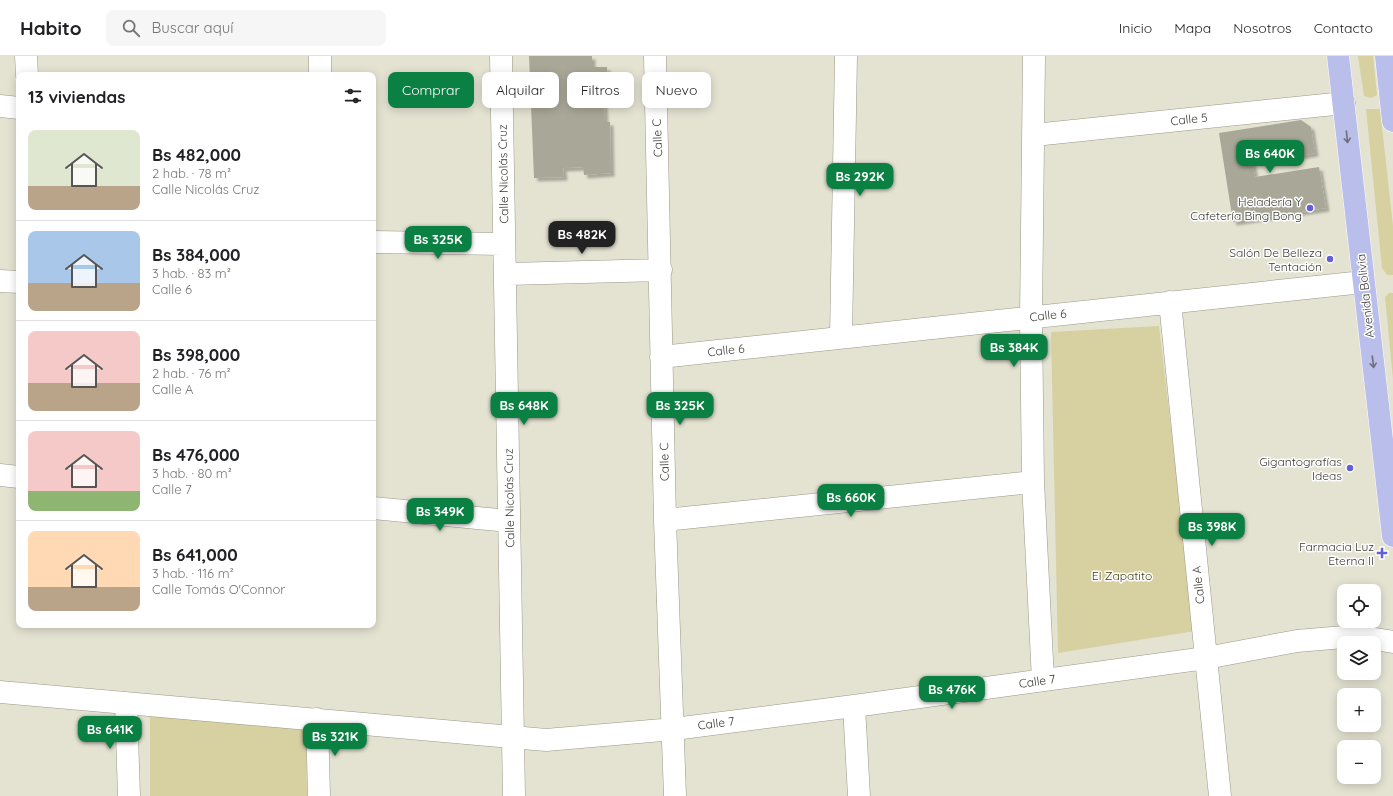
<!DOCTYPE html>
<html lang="es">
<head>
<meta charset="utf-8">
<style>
  body { margin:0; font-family:Quicksand,sans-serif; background:#f6f6f6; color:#202124; height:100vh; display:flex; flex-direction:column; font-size:15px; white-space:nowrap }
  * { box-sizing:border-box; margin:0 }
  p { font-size:13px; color:#757577 }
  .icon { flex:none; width:22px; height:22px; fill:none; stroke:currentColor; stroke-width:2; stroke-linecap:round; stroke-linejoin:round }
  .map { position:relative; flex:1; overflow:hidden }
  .details { position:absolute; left:16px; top:16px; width:360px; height:556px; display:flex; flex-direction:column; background:#fff; border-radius:8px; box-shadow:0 2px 10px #0003 }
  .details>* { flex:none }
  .guide { position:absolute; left:388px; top:16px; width:380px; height:36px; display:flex; gap:8px }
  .buttons { position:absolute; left:1337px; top:528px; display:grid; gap:8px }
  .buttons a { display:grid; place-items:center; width:44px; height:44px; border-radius:8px; background:#fff; box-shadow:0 2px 10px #0003; font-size:20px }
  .price { position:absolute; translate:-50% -34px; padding:0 9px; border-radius:8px; background:#0b8043; color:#fff; font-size:13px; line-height:26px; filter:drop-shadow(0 1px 2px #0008) }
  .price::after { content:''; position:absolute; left:50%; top:24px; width:12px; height:9px; margin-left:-6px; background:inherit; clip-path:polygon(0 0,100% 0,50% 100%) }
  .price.selected { background:#222; color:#fff }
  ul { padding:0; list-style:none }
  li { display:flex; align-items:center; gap:12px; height:100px; padding:0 12px }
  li+li { border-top:1px solid #e0e0e0 }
  li span { display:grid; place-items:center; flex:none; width:112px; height:80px; border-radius:8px; color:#555 }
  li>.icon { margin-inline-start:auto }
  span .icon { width:48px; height:48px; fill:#fffc; stroke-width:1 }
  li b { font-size:17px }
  h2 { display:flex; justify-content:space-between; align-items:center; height:48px; padding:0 12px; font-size:17px }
  .chip { padding:0 14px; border-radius:8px; background:#fff; box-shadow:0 2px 10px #0003; font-size:14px; line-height:36px }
  .chip.selected { background:#0b8043; color:#fff }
  header { display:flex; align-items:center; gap:24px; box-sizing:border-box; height:56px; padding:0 20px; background:#fff; border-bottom:1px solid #e0e0e0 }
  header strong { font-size:19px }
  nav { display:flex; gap:22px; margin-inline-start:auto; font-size:14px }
  .search { width:280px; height:36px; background:#f6f6f6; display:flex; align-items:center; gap:10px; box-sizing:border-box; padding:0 14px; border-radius:8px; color:#757577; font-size:15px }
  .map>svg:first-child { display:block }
</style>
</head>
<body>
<header>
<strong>Habito</strong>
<div class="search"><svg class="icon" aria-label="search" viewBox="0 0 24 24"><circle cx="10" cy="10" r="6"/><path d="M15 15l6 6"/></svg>Buscar aquí</div>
<nav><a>Inicio</a><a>Mapa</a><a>Nosotros</a><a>Contacto</a></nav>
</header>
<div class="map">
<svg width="1393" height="740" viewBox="0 0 1393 740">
  <defs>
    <filter id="shadow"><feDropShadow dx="3.5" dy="3.5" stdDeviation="1" flood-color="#0004"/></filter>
  </defs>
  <rect width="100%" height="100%" fill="#e4e2d1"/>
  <path fill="#d7d0a1" d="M1358,0H1373L1377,39L1371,42L1364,40Z
    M1366,53H1380L1393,170V219H1387L1382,212Z
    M1389,237H1393V323L1385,241Z
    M1159,270L1195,575L1058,597L1051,276Z
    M150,657L306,669L307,740H150Z"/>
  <path fill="#a9a797" filter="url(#shadow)" d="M529,0H592V11H607L609,42L604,48L605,66H610L611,117L584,119L583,111L563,112L564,121L534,122Z
    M1301,64L1311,71L1315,97L1299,100L1296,85L1250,92L1255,121L1319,111L1326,152L1233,166L1219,77Z"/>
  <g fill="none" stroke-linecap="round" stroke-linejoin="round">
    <defs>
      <path id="minor" d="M26,0L27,19
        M320,0V19
        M501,0L514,740
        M655,0L665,464L675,740
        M1034,0L1031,261L1033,426L1043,624
        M0,50L19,52
        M1034,79L1344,47
        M373,186L504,188
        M505,218L661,214
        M0,225L19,226
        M1170,246L1220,740
        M841,281L846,0
        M661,301L1363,226
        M0,419L19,421
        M373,452L509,465
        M665,464L1033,426
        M0,636L546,684L674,673L854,650L1206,602L1297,585L1356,580L1393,586
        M126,647L129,740
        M854,650L859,740
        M317,663L319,740"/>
      <path id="primary" d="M1338,0L1393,480
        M1386,0L1393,65"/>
    </defs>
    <use href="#minor" stroke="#9a9888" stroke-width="23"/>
    <use href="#primary" stroke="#fff" stroke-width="23"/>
    <use href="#minor" stroke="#fff" stroke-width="22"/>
    <use href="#primary" stroke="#babeea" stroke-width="22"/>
  </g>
  <defs><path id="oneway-shaft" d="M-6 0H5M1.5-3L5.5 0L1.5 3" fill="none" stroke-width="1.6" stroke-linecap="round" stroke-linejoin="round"/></defs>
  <g stroke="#6d6e7c">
    <use href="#oneway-shaft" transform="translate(1347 81) rotate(84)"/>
    <use href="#oneway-shaft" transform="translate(1373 306) rotate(83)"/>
  </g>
  <g fill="#6260d8" stroke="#fff" stroke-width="1.5">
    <circle cx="1310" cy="152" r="4"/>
    <circle cx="1330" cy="203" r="4"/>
    <circle cx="1350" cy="412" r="4"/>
    <path d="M1380 491h4v4h4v4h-4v4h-4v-4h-4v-4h4z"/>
  </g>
  <g text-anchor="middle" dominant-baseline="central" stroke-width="3" stroke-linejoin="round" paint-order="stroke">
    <g font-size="12" fill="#393832" stroke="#fff">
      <text transform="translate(1189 63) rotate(-6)">Calle 5</text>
      <text transform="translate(657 82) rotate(-92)">Calle C</text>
      <text transform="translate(503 118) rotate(-91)">Calle Nicolás Cruz</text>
      <text transform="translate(1365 240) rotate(-96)">Avenida Bolivia</text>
      <text transform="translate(1048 259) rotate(-6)">Calle 6</text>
      <text transform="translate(726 294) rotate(-6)">Calle 6</text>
      <text transform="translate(664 406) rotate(-91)">Calle C</text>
      <text transform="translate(509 442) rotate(-91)">Calle Nicolás Cruz</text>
      <text transform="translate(1198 529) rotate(-96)">Calle A</text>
      <text transform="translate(1037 625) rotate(-8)">Calle 7</text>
      <text transform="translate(716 667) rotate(-7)">Calle 7</text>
    </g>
    <g font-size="12" fill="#393832" stroke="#fff" text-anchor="end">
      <text x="1302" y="145">Heladería Y<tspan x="1302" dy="14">Cafetería Bing Bong</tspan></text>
      <text x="1322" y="196">Salón De Belleza<tspan x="1322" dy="14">Tentación</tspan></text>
      <text x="1342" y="405">Gigantografías<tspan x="1342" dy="14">Ideas</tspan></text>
      <text x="1374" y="490">Farmacia Luz<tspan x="1374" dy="14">Eterna II</tspan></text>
    </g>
    <g font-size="12" fill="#423b0b" stroke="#fff">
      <text x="1122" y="519">El Zapatito</text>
    </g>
  </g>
</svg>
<div class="buttons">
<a><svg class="icon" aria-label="locate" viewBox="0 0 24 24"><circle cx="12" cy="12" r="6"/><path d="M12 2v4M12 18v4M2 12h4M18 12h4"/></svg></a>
<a><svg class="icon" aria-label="layers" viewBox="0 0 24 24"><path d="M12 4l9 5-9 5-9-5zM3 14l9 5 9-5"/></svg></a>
<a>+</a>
<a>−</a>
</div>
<b class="price" style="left:1270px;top:118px">Bs 640K</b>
<b class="price" style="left:860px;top:141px">Bs 292K</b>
<b class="price selected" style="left:582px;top:199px">Bs 482K</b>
<b class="price" style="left:438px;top:204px">Bs 325K</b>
<b class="price" style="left:1014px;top:312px">Bs 384K</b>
<b class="price" style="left:524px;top:370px">Bs 648K</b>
<b class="price" style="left:680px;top:370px">Bs 325K</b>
<b class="price" style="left:851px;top:462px">Bs 660K</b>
<b class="price" style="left:440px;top:476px">Bs 349K</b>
<b class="price" style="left:1212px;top:491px">Bs 398K</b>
<b class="price" style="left:952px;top:654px">Bs 476K</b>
<b class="price" style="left:110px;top:694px">Bs 641K</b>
<b class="price" style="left:335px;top:701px">Bs 321K</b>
<div class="guide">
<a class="chip selected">Comprar</a>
<a class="chip">Alquilar</a>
<a class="chip">Filtros</a>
<a class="chip">Nuevo</a>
</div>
<section class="details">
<h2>13 viviendas<svg class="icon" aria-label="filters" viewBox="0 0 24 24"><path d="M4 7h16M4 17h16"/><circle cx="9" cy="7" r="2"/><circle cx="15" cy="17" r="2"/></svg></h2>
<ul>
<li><span style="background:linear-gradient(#dfe7d0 70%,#b9a48a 0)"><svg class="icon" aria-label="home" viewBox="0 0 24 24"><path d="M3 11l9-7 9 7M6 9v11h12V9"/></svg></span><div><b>Bs 482,000</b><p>2 hab. · 78 m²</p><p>Calle Nicolás Cruz</p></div></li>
<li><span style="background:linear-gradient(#a9c7e8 65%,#b9a48a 0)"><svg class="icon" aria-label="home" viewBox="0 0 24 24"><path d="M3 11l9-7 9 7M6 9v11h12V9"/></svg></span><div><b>Bs 384,000</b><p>3 hab. · 83 m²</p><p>Calle 6</p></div></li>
<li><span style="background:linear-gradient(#f6c9c9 65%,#b9a48a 0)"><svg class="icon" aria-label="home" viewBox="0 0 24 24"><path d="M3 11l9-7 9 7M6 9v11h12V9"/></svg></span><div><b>Bs 398,000</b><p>2 hab. · 76 m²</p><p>Calle A</p></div></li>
<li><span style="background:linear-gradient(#f6c9c9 75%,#8fb573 0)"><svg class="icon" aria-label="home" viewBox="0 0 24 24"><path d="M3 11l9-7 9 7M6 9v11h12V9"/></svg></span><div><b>Bs 476,000</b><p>3 hab. · 80 m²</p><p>Calle 7</p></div></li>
<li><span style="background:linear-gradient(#ffd9b3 70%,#b9a48a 0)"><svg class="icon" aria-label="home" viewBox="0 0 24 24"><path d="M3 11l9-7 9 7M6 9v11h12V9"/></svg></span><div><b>Bs 641,000</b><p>3 hab. · 116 m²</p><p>Calle Tomás O'Connor</p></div></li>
</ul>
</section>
</div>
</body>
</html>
